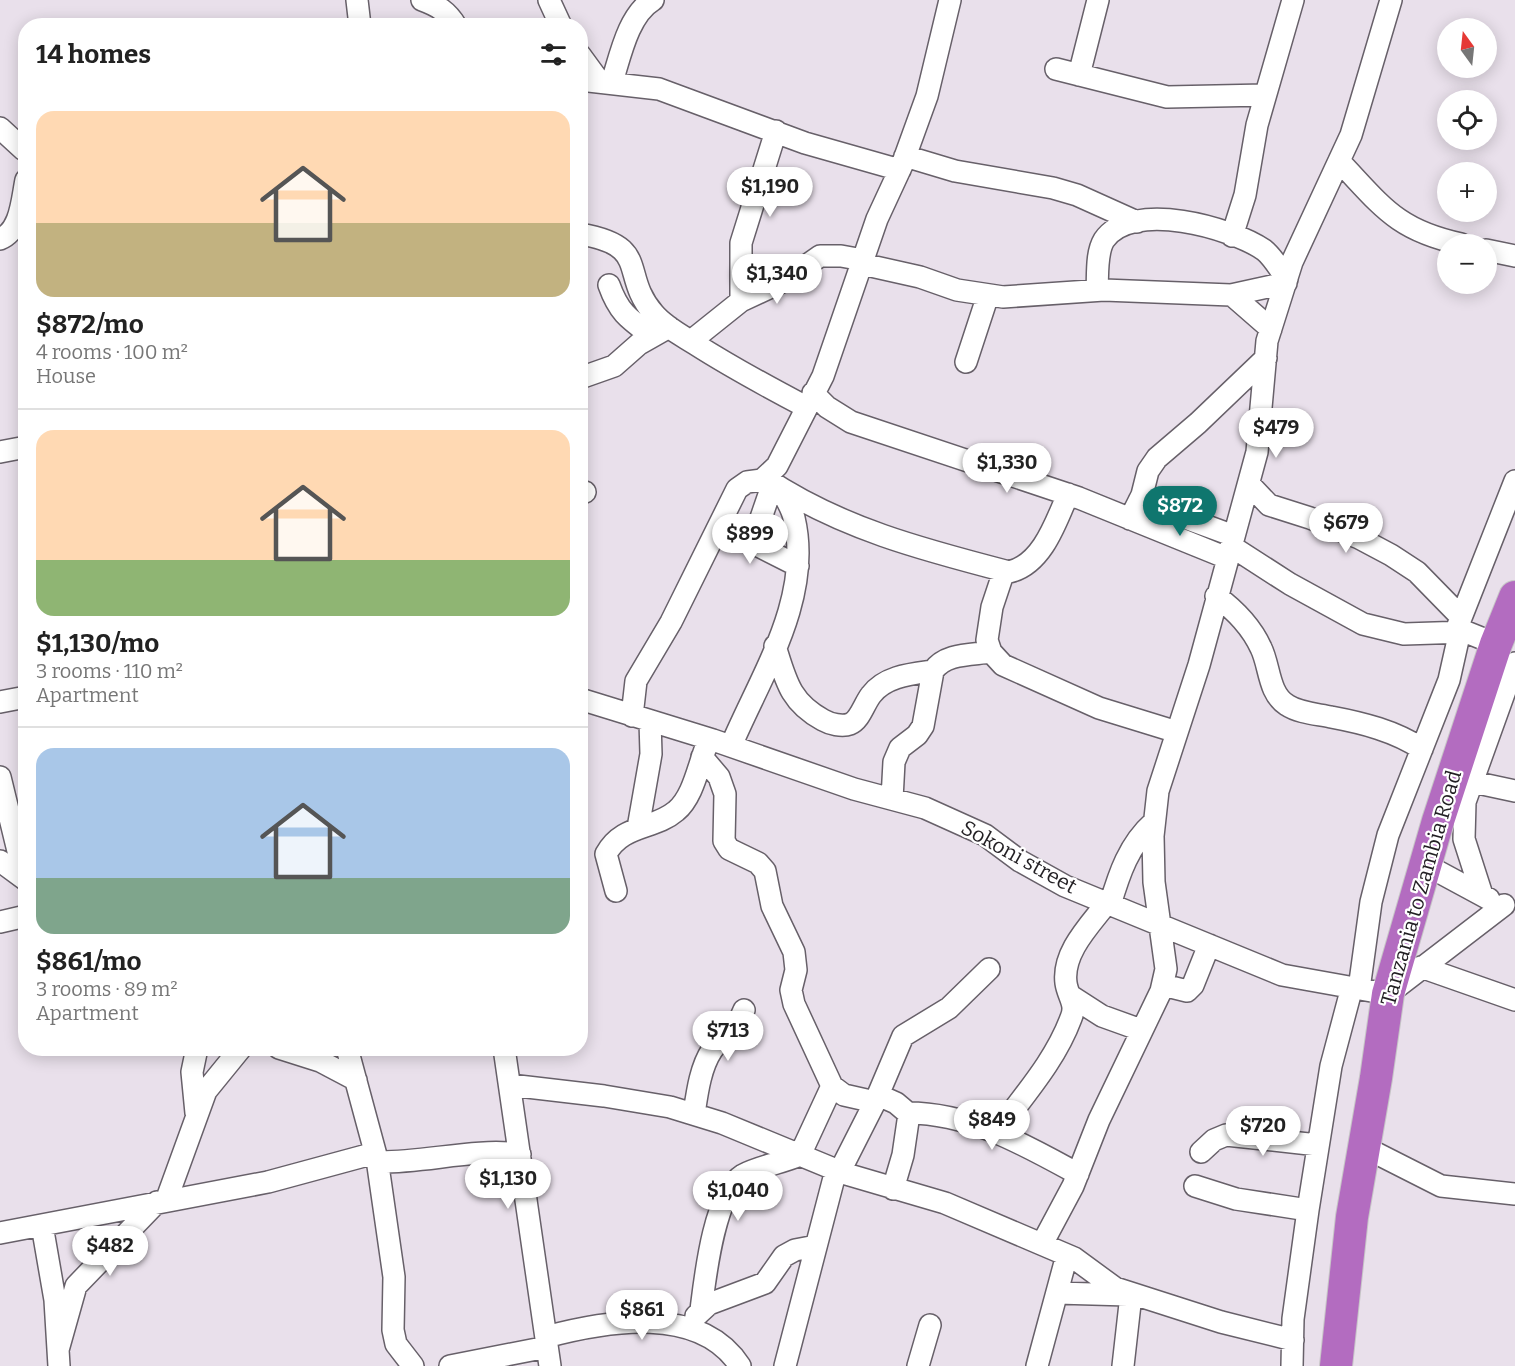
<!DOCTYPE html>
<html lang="en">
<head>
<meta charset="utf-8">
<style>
  body { margin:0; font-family:Bitter,serif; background:#f6f6f6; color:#222; height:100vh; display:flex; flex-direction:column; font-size:22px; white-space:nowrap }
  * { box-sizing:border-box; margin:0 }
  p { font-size:20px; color:#767676 }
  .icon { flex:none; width:33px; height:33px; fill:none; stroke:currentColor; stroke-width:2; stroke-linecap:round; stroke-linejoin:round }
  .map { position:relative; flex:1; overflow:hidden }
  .details { position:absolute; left:18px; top:18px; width:570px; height:1038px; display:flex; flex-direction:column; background:#fff; border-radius:24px; box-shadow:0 3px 15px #0003 }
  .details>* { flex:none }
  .needle { width:39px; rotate:345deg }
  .buttons { position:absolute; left:1437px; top:18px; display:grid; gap:12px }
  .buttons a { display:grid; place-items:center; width:60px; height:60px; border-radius:50%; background:#fff; box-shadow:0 3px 15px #0003; font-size:30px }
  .price { position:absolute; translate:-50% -51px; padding:0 14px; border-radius:21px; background:#fff; color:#222; font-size:20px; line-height:39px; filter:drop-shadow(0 2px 3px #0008) }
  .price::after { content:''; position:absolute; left:50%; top:36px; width:18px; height:14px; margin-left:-9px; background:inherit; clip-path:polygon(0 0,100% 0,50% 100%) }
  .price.selected { background:#0f766e; color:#fff }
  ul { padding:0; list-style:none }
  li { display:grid; align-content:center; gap:12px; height:318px; padding:0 18px }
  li+li { border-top:2px solid #e0e0e0 }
  li span { display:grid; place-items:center; height:186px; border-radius:18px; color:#555 }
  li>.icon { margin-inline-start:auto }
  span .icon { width:108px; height:108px; fill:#fffc; stroke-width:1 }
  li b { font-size:26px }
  h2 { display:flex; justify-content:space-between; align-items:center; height:72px; padding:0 18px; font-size:26px }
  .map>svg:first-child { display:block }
</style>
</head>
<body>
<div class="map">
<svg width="1515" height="1366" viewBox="0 0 1515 1366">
  <rect width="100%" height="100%" fill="#e9e0eb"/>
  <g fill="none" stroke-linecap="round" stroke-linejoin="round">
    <defs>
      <path id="minor" d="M357,0L360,26
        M422,0C438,6 447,11 456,26
        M549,0L561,26
        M580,55L599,81
        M1056,69L1167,97L1265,95
        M1079,75L1098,0
        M580,80L659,89L805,143L900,170
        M612,82C620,57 628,15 653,0
        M0,128L24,150
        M905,156L955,171L1053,188L1077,195L1137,222
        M1339,161C1382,206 1396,230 1461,244
        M580,234C652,246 619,274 654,314C665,327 681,335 695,344C731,367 768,387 806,407
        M1232,236L1245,195L1257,125L1293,0
        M0,239C21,231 22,199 26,180
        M1486,250L1515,256
        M862,264L920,277L957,290L1003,297L1104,290L1231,295L1286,283
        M609,285C619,313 629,319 652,336
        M1097,290C1098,275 1096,253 1104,240C1132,199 1232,228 1264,250C1273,257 1280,270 1287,279
        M1232,295L1271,329
        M741,301V243L776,131
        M691,341L741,301L786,280L820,256H841L863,260
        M966,362L988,295
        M580,378L614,366L639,344L669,327
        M813,393L827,407L851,422L1079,498L1227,558
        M0,452L26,447
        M765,478C839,528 924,550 1009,572C1042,565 1056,522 1068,494
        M1249,484L1269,505L1310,518L1359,538L1391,555L1417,572L1461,617
        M580,491L585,492
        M1139,501L1234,536
        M1130,519L1142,495L1148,471L1157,458L1198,423L1266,358
        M719,526L798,566
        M752,544L773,483
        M1231,546L1290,584L1363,624L1404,634L1466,632L1496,644
        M1004,571L992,607L987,640L991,652L1003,665L1099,708L1177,732
        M1216,596C1235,610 1251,626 1261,648C1270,666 1268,693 1287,705C1299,713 1317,714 1331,717C1363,723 1395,731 1422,749
        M1457,628L1515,481
        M775,646C786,681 790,702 823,720C830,724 842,727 850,724C860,720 864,704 871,695C885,676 911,674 933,671
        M580,699L713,740L854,789L925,808L985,835L1020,861L1065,886L1282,975L1388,994L1504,905
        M0,702L26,697
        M632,716L636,681L671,622L737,489L747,482L762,480L777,466L823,376L877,219L902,165L927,96L950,0
        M731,746C761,675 813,598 794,518C792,508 785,498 781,489
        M702,757L719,777L725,794L724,841L729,849L758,863L765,871L772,906L794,952L796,970L791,990L794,1004L832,1086L844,1095L875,1102
        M0,777L18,851L26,871
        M1473,782L1515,791
        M892,799L894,762L900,748L917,735L923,726L933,671C945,653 971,655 991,652
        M638,828L651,754L650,721
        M0,861L26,880
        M1426,865L1489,899
        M616,891L606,854C622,824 654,830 676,811C693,797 698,767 706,747
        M1482,895L1464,839L1465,802L1515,663
        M1110,905C1119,874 1129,844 1154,822
        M0,922L26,916
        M1421,967L1515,1000
        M1163,985L1187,991L1193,985L1209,945
        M1359,989L1371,902L1388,835L1449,680L1460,631
        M1071,996L1102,1016L1141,1030
        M279,1048L320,1061L356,1080
        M347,1048L377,1159L394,1277L393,1330L396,1344L413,1366
        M504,1048L550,1366
        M510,1085L604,1096L670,1107L722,1123L846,1174L945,1203L1074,1258L1115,1288L1221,1322L1293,1340
        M878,1095L896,1103L909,1114L903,1155L893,1189
        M196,1113L192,1072L197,1048
        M908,1113C970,1113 1025,1145 1078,1174
        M694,1114C697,1094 700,1068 712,1050C723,1034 736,1032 744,1010
        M997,1132C1024,1095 1055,1061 1071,1018C1077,1004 1068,997 1066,983C1062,953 1089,926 1106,904
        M1364,1147L1441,1186L1515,1194
        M1201,1152L1214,1140L1226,1135L1318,1145
        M377,1162C425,1163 473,1148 520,1154
        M840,1171L875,1102L903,1036L949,1008L989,969
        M1195,1186L1236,1199L1308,1210
        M166,1201L206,1091L241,1048
        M42,1225L55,1300L59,1366
        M0,1233L268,1182L375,1153
        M1042,1244L1073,1186L1099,1120L1161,991L1166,969L1154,882L1153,836L1158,791L1199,665L1257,452L1267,341L1292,262L1351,135L1391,0
        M1057,1293L1128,1295
        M701,1310C705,1278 714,1193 743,1175C760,1166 782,1163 800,1155L832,1086
        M696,1316L709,1304L765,1283L784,1256L795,1250L816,1246
        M546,1337C606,1321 700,1304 740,1366
        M58,1350L76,1286L157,1202
        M450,1366L547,1347
        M785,1366L836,1170
        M918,1366L930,1325
        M1037,1366L1067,1255
        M1123,1366L1131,1295
        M1292,1366L1293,1319L1308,1210L1331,1066L1352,987"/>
      <path id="highway" d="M1336,1366L1352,1217L1376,1078L1388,994L1438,821L1496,644L1515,597"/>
    </defs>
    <use href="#minor" stroke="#676069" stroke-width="24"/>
    <use href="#highway" stroke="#c6c5c6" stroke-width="34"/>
    <use href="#minor" stroke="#fff" stroke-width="21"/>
    <use href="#highway" stroke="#b36cc0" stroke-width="32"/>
  </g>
  <g text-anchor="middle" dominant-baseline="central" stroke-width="4.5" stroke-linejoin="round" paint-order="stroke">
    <g font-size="21" fill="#221f23" stroke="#fff">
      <text transform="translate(1019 857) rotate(29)">Sokoni street</text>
      <text transform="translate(1421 888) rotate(-74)">Tanzania to Zambia Road</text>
    </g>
  </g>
</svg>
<div class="buttons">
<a><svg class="needle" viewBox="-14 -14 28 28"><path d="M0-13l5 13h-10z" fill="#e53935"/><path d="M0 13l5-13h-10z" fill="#767676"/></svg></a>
<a><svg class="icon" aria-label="locate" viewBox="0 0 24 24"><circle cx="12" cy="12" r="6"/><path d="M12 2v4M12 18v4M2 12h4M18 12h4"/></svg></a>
<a>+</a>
<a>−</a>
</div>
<b class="price" style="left:770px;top:218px">$1,190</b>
<b class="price" style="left:777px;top:305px">$1,340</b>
<b class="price" style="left:1276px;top:459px">$479</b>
<b class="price" style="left:1007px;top:494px">$1,330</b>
<b class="price selected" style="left:1180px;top:537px">$872</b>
<b class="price" style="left:1346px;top:554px">$679</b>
<b class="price" style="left:750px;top:565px">$899</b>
<b class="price" style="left:728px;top:1062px">$713</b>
<b class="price" style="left:992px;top:1151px">$849</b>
<b class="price" style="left:1263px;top:1157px">$720</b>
<b class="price" style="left:508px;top:1210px">$1,130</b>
<b class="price" style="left:738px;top:1222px">$1,040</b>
<b class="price" style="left:110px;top:1277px">$482</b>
<b class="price" style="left:642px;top:1341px">$861</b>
<section class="details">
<h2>14 homes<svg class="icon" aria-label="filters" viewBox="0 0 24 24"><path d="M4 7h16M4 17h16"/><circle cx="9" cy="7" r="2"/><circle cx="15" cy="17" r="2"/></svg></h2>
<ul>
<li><span style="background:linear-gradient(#ffd9b3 60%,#c2b280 0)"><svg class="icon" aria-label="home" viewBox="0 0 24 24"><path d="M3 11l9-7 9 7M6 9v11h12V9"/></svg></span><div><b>$872/mo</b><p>4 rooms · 100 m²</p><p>House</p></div></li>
<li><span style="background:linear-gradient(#ffd9b3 70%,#8fb573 0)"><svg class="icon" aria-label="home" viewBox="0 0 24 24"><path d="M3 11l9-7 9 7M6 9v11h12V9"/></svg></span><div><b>$1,130/mo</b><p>3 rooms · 110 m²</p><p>Apartment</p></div></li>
<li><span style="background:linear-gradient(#a9c7e8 70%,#7fa58c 0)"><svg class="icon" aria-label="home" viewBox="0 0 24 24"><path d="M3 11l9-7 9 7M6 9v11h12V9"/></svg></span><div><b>$861/mo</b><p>3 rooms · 89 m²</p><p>Apartment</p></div></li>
</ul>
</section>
</div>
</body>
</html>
